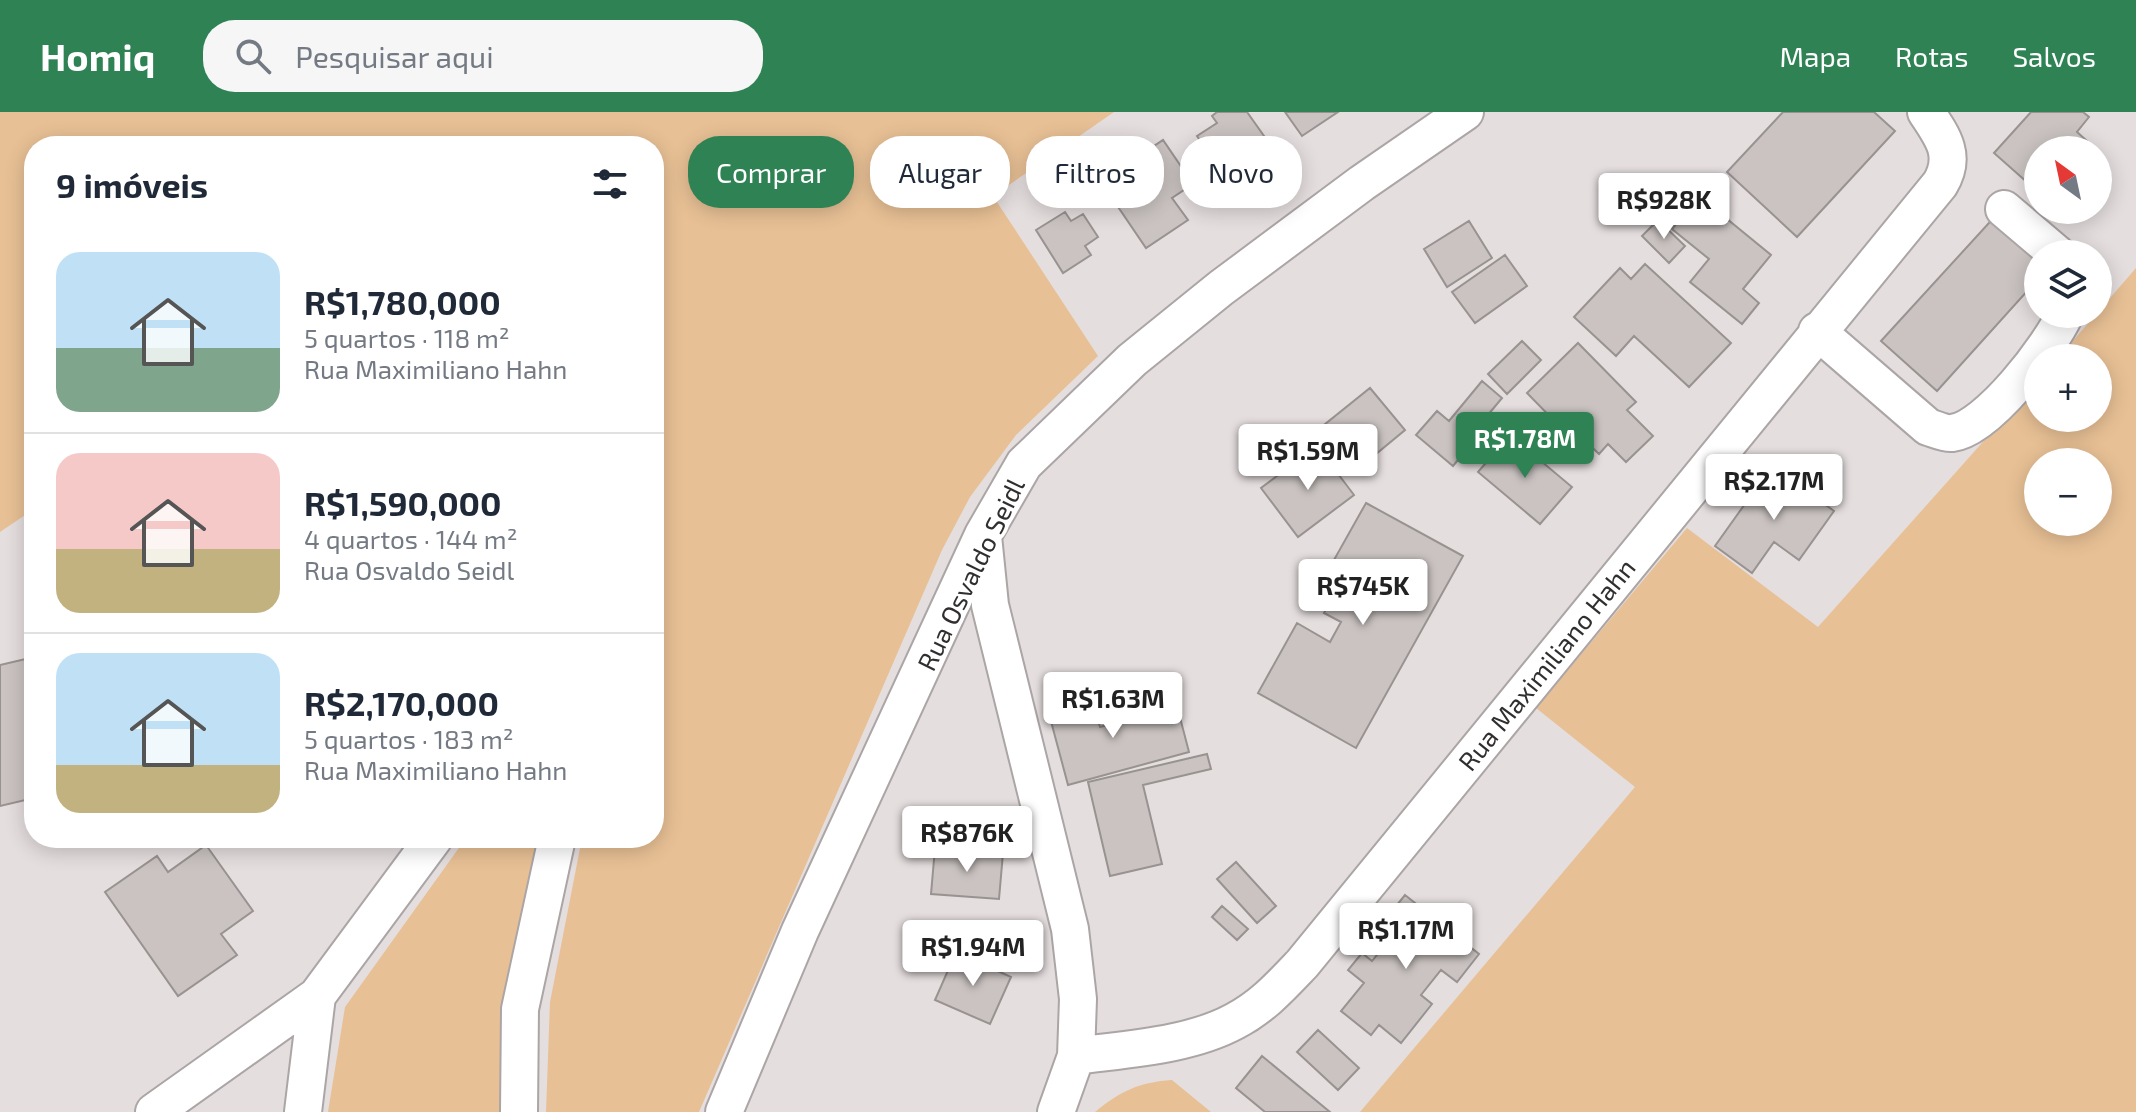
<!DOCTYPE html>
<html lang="pt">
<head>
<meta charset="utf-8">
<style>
  body { margin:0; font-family:"Exo 2",sans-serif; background:#f6f6f7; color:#1f2937; height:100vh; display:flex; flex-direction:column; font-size:30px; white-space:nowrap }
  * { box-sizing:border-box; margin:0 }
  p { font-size:26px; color:#747a83 }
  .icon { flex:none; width:44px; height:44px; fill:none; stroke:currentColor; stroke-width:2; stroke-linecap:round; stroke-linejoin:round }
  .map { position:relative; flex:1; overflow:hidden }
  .sheet { position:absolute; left:24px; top:24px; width:640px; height:712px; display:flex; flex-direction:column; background:#fff; border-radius:32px; box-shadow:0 4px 20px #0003 }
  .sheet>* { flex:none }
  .banner { position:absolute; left:688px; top:24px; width:760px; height:72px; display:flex; gap:16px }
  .needle { width:52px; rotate:327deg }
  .controls { position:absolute; left:2024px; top:24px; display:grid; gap:16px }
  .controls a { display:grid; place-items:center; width:88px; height:88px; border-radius:50%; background:#fff; box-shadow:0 4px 20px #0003; font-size:40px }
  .price { position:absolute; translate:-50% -68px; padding:0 18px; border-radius:8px; background:#fff; color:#222; font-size:26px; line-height:52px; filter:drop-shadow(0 2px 4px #0008) }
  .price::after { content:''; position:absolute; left:50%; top:48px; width:24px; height:18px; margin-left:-12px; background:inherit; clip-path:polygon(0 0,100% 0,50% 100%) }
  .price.on { background:#2e8254; color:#fff }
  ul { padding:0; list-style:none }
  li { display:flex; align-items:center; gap:24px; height:200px; padding:0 32px }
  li+li { border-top:2px solid #e0e1e3 }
  li span { display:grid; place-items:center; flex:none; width:224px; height:160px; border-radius:24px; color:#555 }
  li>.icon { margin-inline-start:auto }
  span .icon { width:96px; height:96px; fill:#fffc; stroke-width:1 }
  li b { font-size:34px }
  h2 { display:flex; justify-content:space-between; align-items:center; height:96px; padding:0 32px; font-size:34px }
  .tag { padding:0 28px; border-radius:32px; background:#fff; box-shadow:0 4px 20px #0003; font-size:28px; line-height:72px }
  .tag.on { background:#2e8254; color:#fff }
  header { display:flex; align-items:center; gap:48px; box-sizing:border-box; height:112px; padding:0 40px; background:#2e8254; color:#fff }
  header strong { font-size:38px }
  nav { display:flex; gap:44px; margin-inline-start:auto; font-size:28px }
  .search { width:560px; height:72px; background:#f6f6f7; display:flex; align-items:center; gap:20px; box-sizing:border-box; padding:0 28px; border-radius:32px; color:#747a83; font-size:30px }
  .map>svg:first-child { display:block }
</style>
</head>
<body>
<header>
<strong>Homiq</strong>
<div class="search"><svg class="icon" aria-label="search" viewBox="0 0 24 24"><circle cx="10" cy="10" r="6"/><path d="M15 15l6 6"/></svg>Pesquisar aqui</div>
<nav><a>Mapa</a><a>Rotas</a><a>Salvos</a></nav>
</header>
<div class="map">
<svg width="2136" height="1000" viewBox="0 0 2136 1000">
  <rect width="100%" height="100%" fill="#e5dede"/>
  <path fill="#e8c095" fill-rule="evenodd" d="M0,0H1114L993,84L1098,244L1016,323L970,385L942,438L699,1000H546L550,890L582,726H654V34H34V397L0,420Z
    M2136,156V1000H1360L1635,675L1536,596L1687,416L1818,515L2038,268V306H2098V246H2058ZM2038,350H2098V410H2038Z
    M466,726H541L505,1000H328L345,895Z
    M1172,968L1211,1000H1095C1120,979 1140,970 1172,968Z"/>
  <path fill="#cac3c1" stroke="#989290" stroke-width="2" d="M1217,0H1247L1274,38L1258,50L1263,56L1237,74L1235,69L1231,73L1197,24L1217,11L1212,4Z
    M1285,0H1338L1302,24Z
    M1783,0H1874L1895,19L1797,125L1727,60Z
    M2031,0H2083L2089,5L2077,20L2097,38H2038V80L1994,41Z
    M1132,27L1142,42L1163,28L1193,72L1172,86L1188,108L1146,136L1091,55Z
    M1699,84L1771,143L1743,177L1759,191L1742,212L1690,170L1709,147L1672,117Z
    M1065,100L1071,109L1083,102L1098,125L1085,134L1091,143L1063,161L1036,118Z
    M1999,100L2038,142V167L1937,279L1881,229Z
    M1658,108L1685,134L1669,151L1642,124Z
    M1469,109L1492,146L1447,175L1424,137Z
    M1505,143L1527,174L1475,211L1452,180Z
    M1645,152L1731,231L1689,275L1634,224L1616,244L1574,205L1620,156L1631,167Z
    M1522,229L1541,248L1507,282L1488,262Z
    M1578,231L1636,290L1627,298L1653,324L1626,350L1608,332L1599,342L1575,319L1570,325L1527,281Z
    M1482,269L1502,286L1472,322L1476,326L1453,354L1416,323L1437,299L1449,309Z
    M1370,276L1405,318L1359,356L1324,313Z
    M1510,323L1572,375L1540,412L1478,360Z
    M1317,334L1354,383L1298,425L1261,376Z
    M1772,354L1834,399L1799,448L1774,430L1752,461L1715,434Z
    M1366,391L1463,444L1356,636L1258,581L1297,511L1330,530L1341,510L1324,501L1337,477L1364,491L1372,477L1330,455Z
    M34,545V686L0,694V553Z
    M1091,586L1100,615L1177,594L1189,640L1068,673L1048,598Z
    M1207,642L1211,657L1143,673L1162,752L1110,764L1088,670Z
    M206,733L253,799L221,822L237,843L178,884L105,780L157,744L168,760Z
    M935,736L1003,741L999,787L931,782Z
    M1236,750L1276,794L1257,811L1217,767Z
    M1405,783L1479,842L1457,870L1441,858L1421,883L1432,892L1401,931L1379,913L1371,923L1341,899L1364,871L1348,858L1362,841L1372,849L1396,819L1384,809Z
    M1222,794L1248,817L1237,828L1212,805Z
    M956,840L1011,865L990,912L935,888Z
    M1318,918L1359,956L1338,978L1297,940Z
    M1262,944L1330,1000H1265L1236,976Z"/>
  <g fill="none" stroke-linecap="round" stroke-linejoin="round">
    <defs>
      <path id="minor" d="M2004,97L2057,142
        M1817,219L1928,315C1935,317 1945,322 1952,321C1988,317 2051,233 2065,202
        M983,424L990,493L1070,817L1078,887L1076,944L1056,1000
        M1076,944C1127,937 1189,934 1235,909C1262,895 1281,874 1302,852L1940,72C1957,44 1943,25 1926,0
        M154,1000L317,884L434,726
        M303,1000L317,884
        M519,1000L520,897L557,726
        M724,1000L800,819L983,423L1024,352L1132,248L1221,176L1362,71L1465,0"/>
    </defs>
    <use href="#minor" stroke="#aca5a5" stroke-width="40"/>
    <use href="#minor" stroke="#fff" stroke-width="36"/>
  </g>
  <g text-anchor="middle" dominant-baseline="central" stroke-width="7" stroke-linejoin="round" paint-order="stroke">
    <g font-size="26" fill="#312e2e" stroke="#fff">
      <text transform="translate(970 462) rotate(-64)">Rua Osvaldo Seidl</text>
      <text transform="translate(1546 552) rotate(-51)">Rua Maximiliano Hahn</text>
    </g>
  </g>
</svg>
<div class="controls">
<a><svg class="needle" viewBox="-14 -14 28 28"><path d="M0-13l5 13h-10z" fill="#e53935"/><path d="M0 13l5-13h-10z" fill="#747a83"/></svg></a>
<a><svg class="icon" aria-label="layers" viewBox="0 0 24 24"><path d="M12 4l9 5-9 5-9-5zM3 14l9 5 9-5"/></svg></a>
<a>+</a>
<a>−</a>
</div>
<b class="price" style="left:1664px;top:129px">R$928K</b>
<b class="price on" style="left:1525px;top:368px">R$1.78M</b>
<b class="price" style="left:1308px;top:380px">R$1.59M</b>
<b class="price" style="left:1774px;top:410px">R$2.17M</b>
<b class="price" style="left:1363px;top:515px">R$745K</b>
<b class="price" style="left:1113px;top:628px">R$1.63M</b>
<b class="price" style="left:967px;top:762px">R$876K</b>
<b class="price" style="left:1406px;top:859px">R$1.17M</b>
<b class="price" style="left:973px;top:876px">R$1.94M</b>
<div class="banner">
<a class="tag on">Comprar</a>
<a class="tag">Alugar</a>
<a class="tag">Filtros</a>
<a class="tag">Novo</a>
</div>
<section class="sheet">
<h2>9 imóveis<svg class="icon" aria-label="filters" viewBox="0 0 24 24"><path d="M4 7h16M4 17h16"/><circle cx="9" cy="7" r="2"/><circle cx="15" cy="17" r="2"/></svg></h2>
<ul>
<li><span style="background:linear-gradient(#bfe0f5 60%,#7fa58c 0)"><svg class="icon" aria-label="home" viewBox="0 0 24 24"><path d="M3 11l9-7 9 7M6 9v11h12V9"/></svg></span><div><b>R$1,780,000</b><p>5 quartos · 118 m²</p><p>Rua Maximiliano Hahn</p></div></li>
<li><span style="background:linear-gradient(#f6c9c9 60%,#c2b280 0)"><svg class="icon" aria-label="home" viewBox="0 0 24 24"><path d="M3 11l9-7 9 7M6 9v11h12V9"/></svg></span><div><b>R$1,590,000</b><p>4 quartos · 144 m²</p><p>Rua Osvaldo Seidl</p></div></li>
<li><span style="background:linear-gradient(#bfe0f5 70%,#c2b280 0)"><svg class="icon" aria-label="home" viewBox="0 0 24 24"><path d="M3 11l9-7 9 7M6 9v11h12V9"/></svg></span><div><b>R$2,170,000</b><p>5 quartos · 183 m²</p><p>Rua Maximiliano Hahn</p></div></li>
</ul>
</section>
</div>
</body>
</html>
